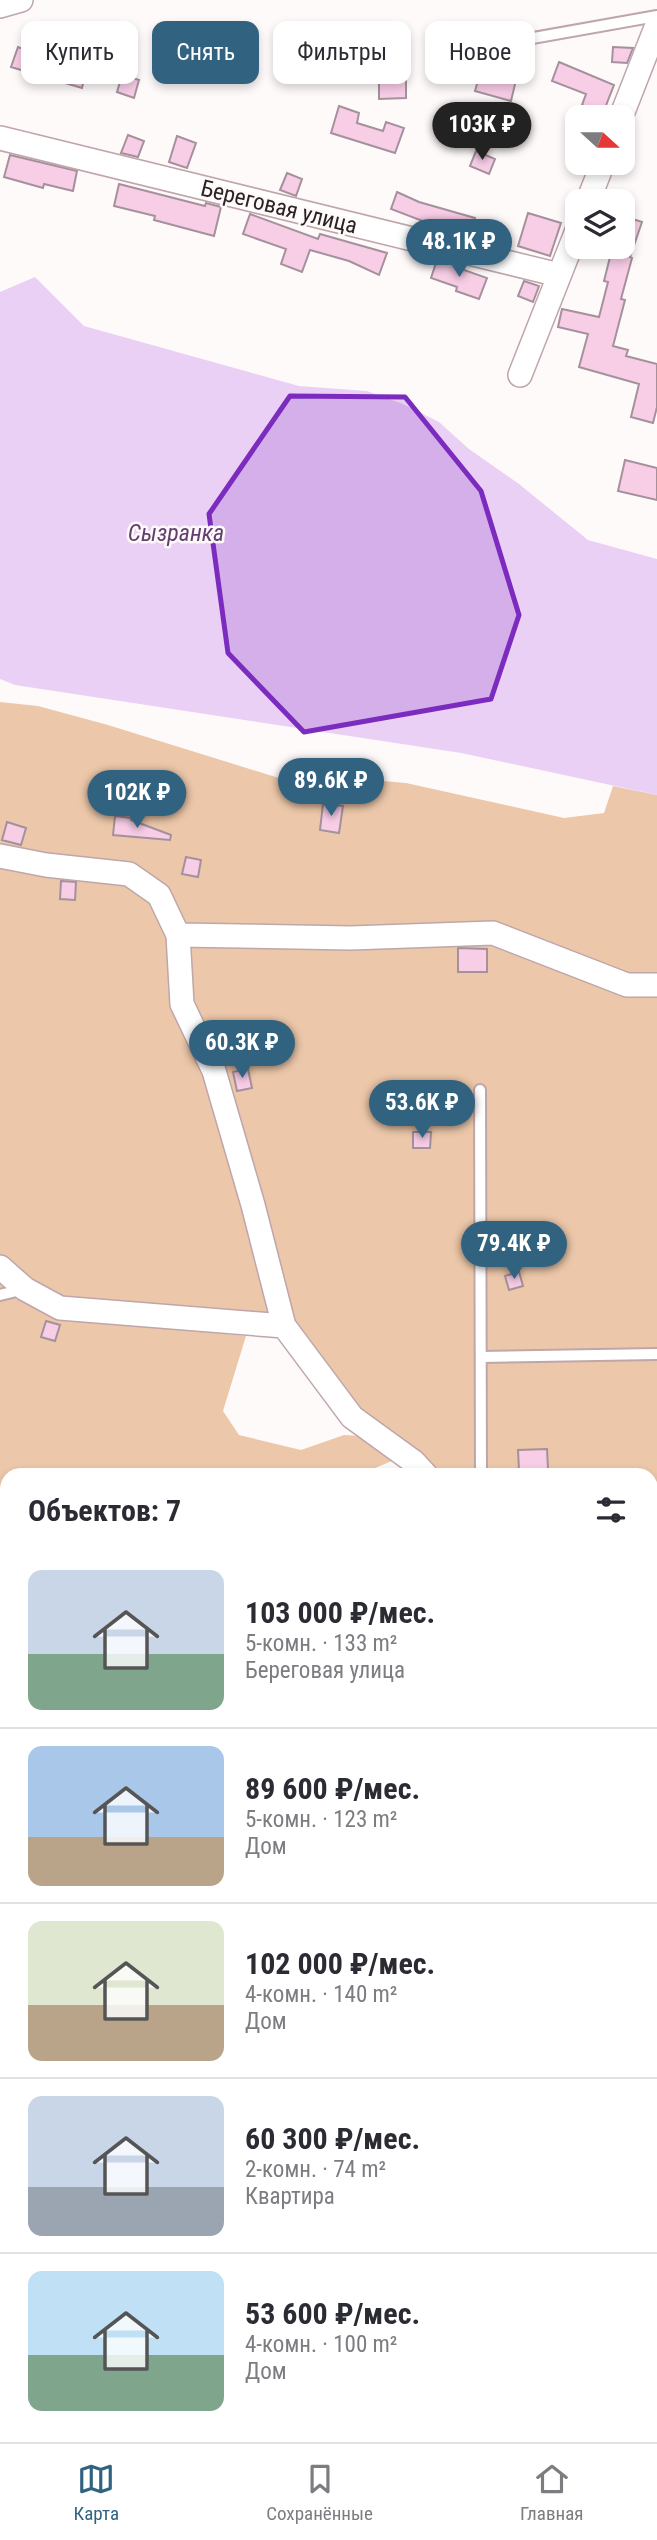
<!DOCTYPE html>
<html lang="ru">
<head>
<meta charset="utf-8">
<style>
  body { margin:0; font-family:"Roboto Condensed",sans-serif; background:#f2f2f3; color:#2b2b33; height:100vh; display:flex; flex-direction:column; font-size:26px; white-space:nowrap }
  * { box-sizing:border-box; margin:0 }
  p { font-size:23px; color:#7c7c81 }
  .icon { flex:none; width:38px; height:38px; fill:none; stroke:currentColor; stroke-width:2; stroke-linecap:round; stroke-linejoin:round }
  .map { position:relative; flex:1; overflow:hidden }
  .side { position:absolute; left:0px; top:1468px; width:658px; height:975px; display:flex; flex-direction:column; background:#fff; border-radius:21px 21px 0 0; box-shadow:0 4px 10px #0003 }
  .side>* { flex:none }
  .hud { position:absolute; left:21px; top:21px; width:616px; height:63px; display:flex; gap:14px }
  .needle { width:46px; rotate:111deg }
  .controls { position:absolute; left:565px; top:105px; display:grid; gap:14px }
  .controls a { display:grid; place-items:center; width:70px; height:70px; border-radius:14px; background:#fff; box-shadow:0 4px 10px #0003; font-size:35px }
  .price { position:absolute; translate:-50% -60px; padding:0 16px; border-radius:24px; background:#316381; color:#fff; font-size:23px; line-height:46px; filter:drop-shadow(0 2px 4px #0008) }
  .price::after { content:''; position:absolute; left:50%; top:42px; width:21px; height:16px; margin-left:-10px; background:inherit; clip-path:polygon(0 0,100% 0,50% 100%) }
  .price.selected { background:#222; color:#fff }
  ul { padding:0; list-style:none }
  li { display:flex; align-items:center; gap:21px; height:175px; padding:0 28px }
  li+li { border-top:2px solid #e1e1e2 }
  li span { display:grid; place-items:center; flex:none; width:196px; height:140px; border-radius:14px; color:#555 }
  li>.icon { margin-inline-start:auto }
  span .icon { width:84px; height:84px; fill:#fffc; stroke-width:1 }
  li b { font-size:30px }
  h2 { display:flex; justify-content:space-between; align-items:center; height:84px; padding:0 28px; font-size:30px }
  .tag { padding:0 24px; border-radius:14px; background:#fff; box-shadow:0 4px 10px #0003; font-size:24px; line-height:63px }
  .tag.selected { background:#316381; color:#fff }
  .menu { display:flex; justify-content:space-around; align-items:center; height:98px; border-top:2px solid #e1e1e2; background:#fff; font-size:19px; color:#7c7c81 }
  .menu a { display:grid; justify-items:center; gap:4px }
  .menu .selected { color:#316381 }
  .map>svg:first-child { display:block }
</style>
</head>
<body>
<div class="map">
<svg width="657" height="2442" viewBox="0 0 657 2442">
  <rect width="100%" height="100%" fill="#fffafa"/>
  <path fill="#ecc7a9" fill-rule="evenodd" d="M0,702L38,706L108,725L282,779L336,777L406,783L564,818L604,813L613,786L657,795V2431L651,2429V1475H426L394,1460L359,1475H7V1506H0ZM284,1326L378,1437L344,1435L301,1450L239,1435L223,1411L246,1336L151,1327Z
    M7,1573V1625H0V1575Z
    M7,2018V2210L0,2206V2019Z"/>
  <path fill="#ebd0f6" d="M35,277L84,326L299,386L367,391L403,404L439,422L469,449L519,484L588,540L657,559V795L461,753L15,685L0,679V292Z
    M0,1506H7V1573L0,1575Z
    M0,2206L7,2210V2436H651V2429L657,2431V2442H0Z"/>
  <path fill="#f8cde6" stroke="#a5919c" stroke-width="2" d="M18,47L40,56L87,67L82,88L11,67Z
    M613,47L633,48L627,63L612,62Z
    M559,62L614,85L603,113L582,105L586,94L552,81Z
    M481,70L516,80L511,101L475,91Z
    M379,71H406V98L379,99Z
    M122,75L139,80L134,98L117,92Z
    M339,106L359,113L357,123L383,131L386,122L404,128L395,153L331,133Z
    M128,135L144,141L138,157L121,153Z
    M177,136L196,143L187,168L169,162Z
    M476,151L495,159L489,174L470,166Z
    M10,155L77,171L73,191L44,184L43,188L4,177Z
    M287,173L302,179L296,196L280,190Z
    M119,184L205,206L206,203L221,207L214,236L154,220L155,216L114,206Z
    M397,192L419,202L475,218L469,239L426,228L428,223L391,209Z
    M528,213L561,223L550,256L518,246Z
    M250,214L318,239L320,234L387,253L379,275L349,261L310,250L302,272L281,264L286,249L243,234Z
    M623,216L642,222L630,257L632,258L621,299L625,300L613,346L628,350L626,356L657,364V407L653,423L631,417L639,384L579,367L588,334L558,327L562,309L599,317L608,282L604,281L611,253L623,256Z
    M437,260L462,266L461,269L487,278L479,299L456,291L457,287L431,278Z
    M524,281L539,286L533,302L518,296Z
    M625,460L657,468V500L618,491Z
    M323,804L343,806L339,833L320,830Z
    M115,816L131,818V820L171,835L170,840L113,835Z
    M7,822L26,828L21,845L2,840Z
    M186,857L201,860L198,877L182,874Z
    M61,881L76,882L75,900L60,899Z
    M458,948L487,949V972H458Z
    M248,1069L252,1088L237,1091L233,1072Z
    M413,1132H431L430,1148H413Z
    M519,1272L523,1286L509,1290L505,1276Z
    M46,1321L60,1325L55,1341L41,1337Z
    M547,1449L548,1469L519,1470L518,1450Z"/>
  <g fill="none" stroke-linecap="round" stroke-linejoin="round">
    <defs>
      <path id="lane" d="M443,54L657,16
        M480,1090L481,1475
        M0,1295L25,1289
        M481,1357L657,1354
        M651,1879L657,1851"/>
      <path id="street" d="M0,6L21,0
        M621,117L657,25
        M0,138L559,275
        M588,201L603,163
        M520,375L578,228
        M0,856L46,865L129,874L159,895L178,935L182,1004L214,1071L253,1205L284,1326
        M178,935L351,938L493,933L627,985H657
        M0,1267L25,1289L60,1308L284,1326L352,1417L414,1462L426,1475
        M651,1553L657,1554
        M651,1725L657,1726"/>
    </defs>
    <use href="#lane" stroke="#bfa6aa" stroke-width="14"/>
    <use href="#street" stroke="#bfa6aa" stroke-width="26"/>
    <use href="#lane" stroke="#fff" stroke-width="10"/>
    <use href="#street" stroke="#fff" stroke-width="23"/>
  </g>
  <path fill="#7b2cbf" fill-opacity="0.2" stroke="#7b2cbf" stroke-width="5" stroke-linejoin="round" d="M290,396L405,397L481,491L519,615L491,699L304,732L228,653L209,514Z"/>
  <g text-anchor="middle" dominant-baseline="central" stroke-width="5" stroke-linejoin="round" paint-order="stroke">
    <g font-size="23" fill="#2b2223" stroke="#fffafa">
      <text transform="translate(279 207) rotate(14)">Береговая улица</text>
    </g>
    <g font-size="24" font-style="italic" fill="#633f71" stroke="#fffafa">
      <text x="176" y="533">Сызранка</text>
    </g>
  </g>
</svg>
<div class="controls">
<a><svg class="needle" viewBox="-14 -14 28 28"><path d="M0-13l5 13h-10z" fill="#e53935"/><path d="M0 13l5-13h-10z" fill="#7c7c81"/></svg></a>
<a><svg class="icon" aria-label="layers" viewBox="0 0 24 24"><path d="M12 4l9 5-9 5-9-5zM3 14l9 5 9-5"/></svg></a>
</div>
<b class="price selected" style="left:482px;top:162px">103K ₽</b>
<b class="price" style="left:459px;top:279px">48.1K ₽</b>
<b class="price" style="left:331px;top:818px">89.6K ₽</b>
<b class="price" style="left:137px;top:830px">102K ₽</b>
<b class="price" style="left:242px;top:1080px">60.3K ₽</b>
<b class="price" style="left:422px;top:1140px">53.6K ₽</b>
<b class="price" style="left:514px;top:1281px">79.4K ₽</b>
<div class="hud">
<a class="tag">Купить</a>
<a class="tag selected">Снять</a>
<a class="tag">Фильтры</a>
<a class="tag">Новое</a>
</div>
<section class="side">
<h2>Объектов: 7<svg class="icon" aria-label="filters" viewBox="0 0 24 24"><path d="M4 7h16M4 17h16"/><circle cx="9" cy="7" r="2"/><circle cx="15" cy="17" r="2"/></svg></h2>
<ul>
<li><span style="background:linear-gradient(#c9d6e8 60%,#7fa58c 0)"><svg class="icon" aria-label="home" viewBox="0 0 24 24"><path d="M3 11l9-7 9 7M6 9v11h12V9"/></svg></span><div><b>103 000 ₽/мес.</b><p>5-комн. · 133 m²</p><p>Береговая улица</p></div></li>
<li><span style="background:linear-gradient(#a9c7e8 65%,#b9a48a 0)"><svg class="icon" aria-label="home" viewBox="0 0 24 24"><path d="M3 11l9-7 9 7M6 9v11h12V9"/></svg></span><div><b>89 600 ₽/мес.</b><p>5-комн. · 123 m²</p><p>Дом</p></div></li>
<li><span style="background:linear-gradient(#dfe7d0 60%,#b9a48a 0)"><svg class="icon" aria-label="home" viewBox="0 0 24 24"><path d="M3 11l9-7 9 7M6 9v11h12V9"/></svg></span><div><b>102 000 ₽/мес.</b><p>4-комн. · 140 m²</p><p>Дом</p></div></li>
<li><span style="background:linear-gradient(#c9d6e8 65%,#9aa5b1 0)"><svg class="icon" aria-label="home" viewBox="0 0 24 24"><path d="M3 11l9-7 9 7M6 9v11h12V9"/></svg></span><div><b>60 300 ₽/мес.</b><p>2-комн. · 74 m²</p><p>Квартира</p></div></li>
<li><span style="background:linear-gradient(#bfe0f5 60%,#7fa58c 0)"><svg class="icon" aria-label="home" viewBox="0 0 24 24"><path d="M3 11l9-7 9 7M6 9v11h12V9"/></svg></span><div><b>53 600 ₽/мес.</b><p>4-комн. · 100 m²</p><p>Дом</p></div></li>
</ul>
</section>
</div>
<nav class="menu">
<a class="selected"><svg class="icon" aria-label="map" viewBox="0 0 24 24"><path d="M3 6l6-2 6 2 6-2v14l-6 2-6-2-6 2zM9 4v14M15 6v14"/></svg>Карта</a>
<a><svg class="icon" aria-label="saved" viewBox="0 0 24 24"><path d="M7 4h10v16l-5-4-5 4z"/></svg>Сохранённые</a>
<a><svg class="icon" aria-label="home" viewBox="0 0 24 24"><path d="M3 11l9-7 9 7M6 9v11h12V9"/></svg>Главная</a>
</nav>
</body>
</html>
